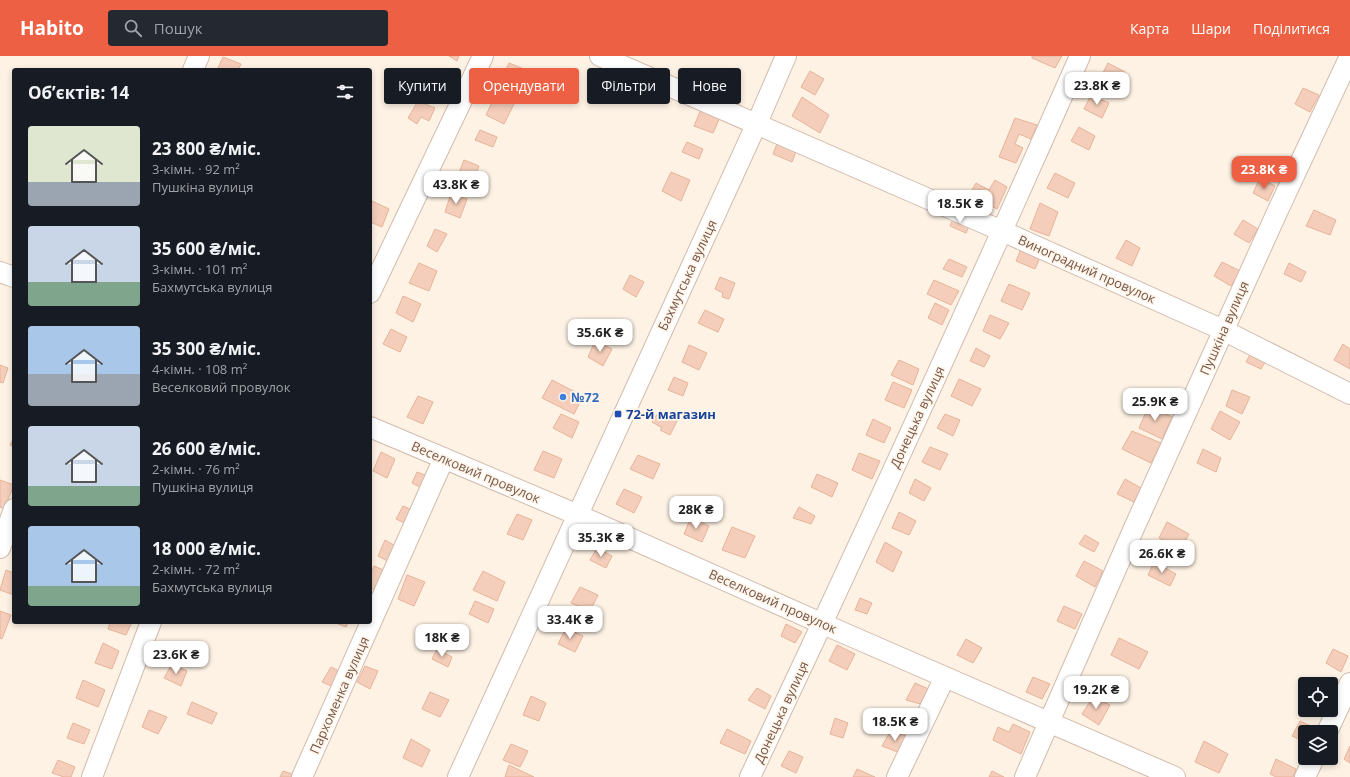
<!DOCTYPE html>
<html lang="uk">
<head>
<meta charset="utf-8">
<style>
  body { margin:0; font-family:"Open Sans",sans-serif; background:#242831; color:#f1f3f6; height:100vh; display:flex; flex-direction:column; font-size:15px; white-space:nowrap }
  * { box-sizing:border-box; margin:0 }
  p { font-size:13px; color:#9ea1a6 }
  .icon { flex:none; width:22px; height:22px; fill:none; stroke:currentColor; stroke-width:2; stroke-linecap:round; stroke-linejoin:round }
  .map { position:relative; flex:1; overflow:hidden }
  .drawer { position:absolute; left:12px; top:12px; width:360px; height:556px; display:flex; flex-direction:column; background:#171b24; border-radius:4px; box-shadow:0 2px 6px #0003 }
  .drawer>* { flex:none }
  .guide { position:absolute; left:384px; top:12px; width:380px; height:36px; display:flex; gap:8px }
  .fabs { position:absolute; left:1298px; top:621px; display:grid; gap:8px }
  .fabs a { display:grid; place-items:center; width:40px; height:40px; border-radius:4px; background:#171b24; box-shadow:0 2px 6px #0003; font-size:20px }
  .price { position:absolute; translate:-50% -34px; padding:0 9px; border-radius:8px; background:#fff; color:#222; font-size:13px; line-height:26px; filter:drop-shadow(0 1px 2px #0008) }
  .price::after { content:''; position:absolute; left:50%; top:24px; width:12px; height:9px; margin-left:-6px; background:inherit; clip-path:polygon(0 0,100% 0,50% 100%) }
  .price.selected { background:#ed6043; color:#fff }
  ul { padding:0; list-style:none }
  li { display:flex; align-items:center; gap:12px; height:100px; padding:0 16px }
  li span { display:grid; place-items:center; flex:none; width:112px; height:80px; border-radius:4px; color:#555 }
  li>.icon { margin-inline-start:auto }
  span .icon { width:48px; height:48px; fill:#fffc; stroke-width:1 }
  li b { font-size:17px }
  h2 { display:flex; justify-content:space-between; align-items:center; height:48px; padding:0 16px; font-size:17px }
  .tag { padding:0 14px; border-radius:4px; background:#171b24; box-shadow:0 2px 6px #0003; font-size:14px; line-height:36px }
  .tag.selected { background:#ed6043; color:#fff }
  header { display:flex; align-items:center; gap:24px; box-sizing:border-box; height:56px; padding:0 20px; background:#ed6043; color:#fff }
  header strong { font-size:19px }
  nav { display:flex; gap:22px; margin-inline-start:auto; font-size:14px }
  .search { width:280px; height:36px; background:#242831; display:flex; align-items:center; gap:10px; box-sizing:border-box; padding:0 14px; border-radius:4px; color:#9ea1a6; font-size:15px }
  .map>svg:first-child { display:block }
</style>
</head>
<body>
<header>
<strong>Habito</strong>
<div class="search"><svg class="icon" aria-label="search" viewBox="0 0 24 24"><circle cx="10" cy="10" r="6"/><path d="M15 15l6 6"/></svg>Пошук</div>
<nav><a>Карта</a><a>Шари</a><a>Поділитися</a></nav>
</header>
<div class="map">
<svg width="1350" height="721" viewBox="0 0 1350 721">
  <rect width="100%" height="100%" fill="#fdf2e4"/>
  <path fill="#f4ceba" stroke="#e8b399" d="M449,0H459L457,5Z
    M1032,0H1062L1055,12L1032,2Z
    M223,1L241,8L238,14H217Z
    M509,7L529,15L525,23L530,25L523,36L500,27Z
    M1108,7L1125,16L1117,32L1100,23Z
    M434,12L451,20L442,36L426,28Z
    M622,15L638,21L632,38L614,30Z
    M810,15L824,23L815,39L801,31Z
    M1303,32L1319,39L1310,56L1295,48Z
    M496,38L515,46L504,68L486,59Z
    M1091,39L1109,47L1102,62L1084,53Z
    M802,41L829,59L820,77L792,60Z
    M418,45L435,52L429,65L421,61L417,68L408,62Z
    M702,51L721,59L713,77L694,70Z
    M1015,62L1037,69L1031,83L1019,78L1015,88L1023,92L1016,107L999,101Z
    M1079,71L1095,80L1089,94L1071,85Z
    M480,74L497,81L493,91L475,84Z
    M779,83L798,90L792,106L773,98Z
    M687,86L703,93L699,103L682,96Z
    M464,104L479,110L472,127L457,122Z
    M671,116L690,124L681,145L662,135Z
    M1055,117L1075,127L1068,142L1047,132Z
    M1260,122L1275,130L1268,145L1253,137Z
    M995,124L1007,131L997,153L969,139L976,127L989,134Z
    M451,137L467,143L460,162L445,156Z
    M370,144L389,153L382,171L370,166Z
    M1040,147L1058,156L1049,180L1030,173Z
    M1314,154L1336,164L1330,179L1306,170Z
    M955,158L971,166L966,177L950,170Z
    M1243,164L1258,173L1249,187L1234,178Z
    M435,173L447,178L437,196L427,190Z
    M1126,184L1140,192L1132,210L1116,202Z
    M1023,188L1042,197L1035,213L1016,205Z
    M949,203L967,211L962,221L943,213Z
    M1222,206L1240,215L1231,230L1214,220Z
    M419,207L437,215L429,235L409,227Z
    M1289,207L1306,216L1301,226L1284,218Z
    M630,219L644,226L636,241L623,233Z
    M720,221L735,227L729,243L722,241L723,237L715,233Z
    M934,224L959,235L951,249L927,238Z
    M1009,228L1030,237L1022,254L1001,245Z
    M403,240L421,248L413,266L396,257Z
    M935,247L949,254L942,269L928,262Z
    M705,254L724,263L718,276L698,267Z
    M990,259L1009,267L1000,283L983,275Z
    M391,273L407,281L400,296L383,288Z
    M595,285L612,293L603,310L588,301Z
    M1343,288L1350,293V313L1334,304Z
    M689,289L707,297L699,314L682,306Z
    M976,292L990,300L984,311L970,305Z
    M1253,293L1268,301L1261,313L1246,306Z
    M899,304L919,313L913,329L891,319Z
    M0,309L8,312L3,327L0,326Z
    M674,321L688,327L683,340L668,334Z
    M959,323L981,333L972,350L951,340Z
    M552,324L583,340L574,358L542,342Z
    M893,326L912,334L904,352L885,344Z
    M1232,334L1250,341L1242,358L1226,350Z
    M418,340L433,346L423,368L407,361Z
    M1149,349L1172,361L1162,383L1139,372Z
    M660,354L678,363L670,379L660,374L662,372L652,366Z
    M1220,355L1240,366L1230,384L1211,373Z
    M561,358L579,366L572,382L553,372Z
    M945,358L960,364L953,380L937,372Z
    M873,363L891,372L884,387L866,379Z
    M1132,375L1161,387L1151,407L1122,393Z
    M14,381V391L10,389Z
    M930,391L948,398L940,414L922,406Z
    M1203,393L1221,402L1216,416L1197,407Z
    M543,395L562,403L554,422L534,414Z
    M381,396L395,403L387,422L373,415Z
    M859,397L880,405L872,423L852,414Z
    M638,399L660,408L653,423L630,413Z
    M417,416L430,421L424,433L412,427Z
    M817,418L838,427L832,441L811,431Z
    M915,423L931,432L924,445L909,437Z
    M1125,423L1141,432L1134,446L1117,438Z
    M0,424L14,429L4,453L0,451Z
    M624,433L642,441L634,457L616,448Z
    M403,450L415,455L409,469L396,463Z
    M799,451L815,460L811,468L793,462Z
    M899,456L916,465L909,479L892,472Z
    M517,458L532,464L523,484L507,478Z
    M691,461L709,470L702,486L684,478Z
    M1167,466L1189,478L1181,493L1159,482Z
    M732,471L755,480L745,502L722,494Z
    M1085,479L1099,487L1094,496L1079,488Z
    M385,484L399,492L393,508L378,500Z
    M885,486L902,496L893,516L876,506Z
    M597,492L612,500L606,512L590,504Z
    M1084,505L1103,515L1095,531L1076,520Z
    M1154,506L1176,518L1170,530L1148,519Z
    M374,510L388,516L380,535L370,532V518Z
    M6,514L14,517V539L0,534Z
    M483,515L505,526L497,545L473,534Z
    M407,519L425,526L414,550L398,543Z
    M580,531L598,539L590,555L571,547Z
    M860,542L872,547L867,558L855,554Z
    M475,545L494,553L488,567L469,558Z
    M1064,550L1082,558L1075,573L1057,565Z
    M0,555L11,559L2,583L0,582Z
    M110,566H132L126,579L108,573Z
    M333,566H348L346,571Z
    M786,568L802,576L795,587L781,580Z
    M566,572L583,580L575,596L558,588Z
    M1119,582L1148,596L1139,613L1111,599Z
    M966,583L982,592L973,607L957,599Z
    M103,587L119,595L112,613L95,607Z
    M178,587L195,595L191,609L172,600Z
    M837,589L855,598L847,614L829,605Z
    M437,593L452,601L448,611L432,603Z
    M1333,593L1348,600L1341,616L1326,607Z
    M172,608L187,615L181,630L164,622Z
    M365,610L378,615L370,633L357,626Z
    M331,611L343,617L336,632L322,626Z
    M1033,621L1050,628L1042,643L1026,636Z
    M83,624L105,634L98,651L76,642Z
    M915,627L931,634L924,649L906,644Z
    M757,632L771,640L765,653L748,644Z
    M430,636L449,644L440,661L422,653Z
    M531,640L546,647L539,665L523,659Z
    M1093,641L1110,649L1099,669L1082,658Z
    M192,646L217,657L212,668L187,658Z
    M149,654L167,661L158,678L142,671Z
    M835,662L848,667L843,682L830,678Z
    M1300,665L1315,672L1313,676H1305V686L1292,680Z
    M73,667L90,674L84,688L67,682Z
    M1013,668L1030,676L1021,698L993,684L998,671L1009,676Z
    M727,673L751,685L745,698L720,687Z
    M891,674L908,681L900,697L882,690Z
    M411,683L430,694L422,711L403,702Z
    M1204,685L1228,698L1219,717L1195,706Z
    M511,688L528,695L520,711L503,704Z
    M1350,690V707L1344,703Z
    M789,695L803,701L796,717L781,710Z
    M1276,703L1296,713L1293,721H1276L1270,718Z
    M58,704L75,711L71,721H64L52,717Z
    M509,709L534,721H505Z
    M857,713L875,721H853Z
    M283,715L295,719L294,721H280Z
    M992,715L1004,721H989Z"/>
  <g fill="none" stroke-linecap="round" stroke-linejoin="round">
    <defs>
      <path id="minor" d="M600,0L1002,175L1223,274L1350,338
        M193,14L199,0
        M0,216L14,221
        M370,237L483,0
        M370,371L578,459L823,568L1175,721
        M0,492L14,453
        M1327,676L1350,627
        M92,721L151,566
        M302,721L444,402
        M458,721L757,67L786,0
        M750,721C863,482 973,242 1080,0
        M897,721L945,621
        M1025,721L1134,472L1279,152L1350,0
        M1305,721L1314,702"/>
    </defs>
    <use href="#minor" stroke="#d1bbac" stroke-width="22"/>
    <use href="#minor" stroke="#fff" stroke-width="20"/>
  </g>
  <circle fill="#3f7fe0" stroke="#fff6eb" stroke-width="1.5" cx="563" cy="341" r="4"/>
  <rect fill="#1a4fb4" stroke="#fff6eb" stroke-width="1.5" x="614" y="354" width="8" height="8" rx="2"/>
  <g text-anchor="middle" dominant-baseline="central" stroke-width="3.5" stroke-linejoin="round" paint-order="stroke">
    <g font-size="13" fill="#775648" stroke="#fff6eb">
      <text transform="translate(1087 213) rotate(24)">Виноградний провулок</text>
      <text transform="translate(687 219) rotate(-65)">Бахмутська вулиця</text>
      <text transform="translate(1224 272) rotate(-66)">Пушкіна вулиця</text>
      <text transform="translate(917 361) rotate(-65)">Донецька вулиця</text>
      <text transform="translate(476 416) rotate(23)">Веселковий провулок</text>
      <text transform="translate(773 545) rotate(24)">Веселковий провулок</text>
      <text transform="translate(339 639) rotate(-66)">Пархоменка вулиця</text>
      <text transform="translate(781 656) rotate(-65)">Донецька вулиця</text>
    </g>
    <g font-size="13" font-weight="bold" fill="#366cbe" stroke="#fff6eb" text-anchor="start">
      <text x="571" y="341">№72</text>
    </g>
    <g font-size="13" font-weight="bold" fill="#164399" stroke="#fff6eb" text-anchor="start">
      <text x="626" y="358">72-й магазин</text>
    </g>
  </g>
</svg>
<div class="fabs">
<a><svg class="icon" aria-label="locate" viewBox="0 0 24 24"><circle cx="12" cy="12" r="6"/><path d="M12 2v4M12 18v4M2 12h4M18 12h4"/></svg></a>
<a><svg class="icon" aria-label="layers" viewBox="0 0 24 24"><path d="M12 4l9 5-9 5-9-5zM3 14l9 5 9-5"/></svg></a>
</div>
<b class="price" style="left:1097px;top:50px">23.8K ₴</b>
<b class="price selected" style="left:1264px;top:134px">23.8K ₴</b>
<b class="price" style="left:456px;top:149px">43.8K ₴</b>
<b class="price" style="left:960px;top:168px">18.5K ₴</b>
<b class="price" style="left:600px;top:297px">35.6K ₴</b>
<b class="price" style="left:1155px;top:366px">25.9K ₴</b>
<b class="price" style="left:696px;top:474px">28K ₴</b>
<b class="price" style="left:601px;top:502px">35.3K ₴</b>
<b class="price" style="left:1162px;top:518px">26.6K ₴</b>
<b class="price" style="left:570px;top:584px">33.4K ₴</b>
<b class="price" style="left:442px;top:602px">18K ₴</b>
<b class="price" style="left:176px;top:619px">23.6K ₴</b>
<b class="price" style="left:1096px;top:654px">19.2K ₴</b>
<b class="price" style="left:895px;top:686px">18.5K ₴</b>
<div class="guide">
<a class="tag">Купити</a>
<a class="tag selected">Орендувати</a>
<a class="tag">Фільтри</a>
<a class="tag">Нове</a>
</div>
<section class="drawer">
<h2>Об’єктів: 14<svg class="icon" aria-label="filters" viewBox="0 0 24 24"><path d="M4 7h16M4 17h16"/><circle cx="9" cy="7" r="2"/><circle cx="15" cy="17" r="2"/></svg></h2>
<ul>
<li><span style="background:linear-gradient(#dfe7d0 70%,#9aa5b1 0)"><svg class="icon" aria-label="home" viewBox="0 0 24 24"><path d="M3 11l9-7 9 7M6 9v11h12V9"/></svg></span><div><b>23 800 ₴/міс.</b><p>3-кімн. · 92 m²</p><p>Пушкіна вулиця</p></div></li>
<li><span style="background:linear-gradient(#c9d6e8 70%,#7fa58c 0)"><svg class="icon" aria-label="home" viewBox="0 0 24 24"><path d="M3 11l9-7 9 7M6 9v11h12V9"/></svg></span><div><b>35 600 ₴/міс.</b><p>3-кімн. · 101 m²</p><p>Бахмутська вулиця</p></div></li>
<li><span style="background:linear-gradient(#a9c7e8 60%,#9aa5b1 0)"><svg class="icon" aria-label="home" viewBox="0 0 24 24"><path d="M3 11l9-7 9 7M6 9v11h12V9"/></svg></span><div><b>35 300 ₴/міс.</b><p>4-кімн. · 108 m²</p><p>Веселковий провулок</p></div></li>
<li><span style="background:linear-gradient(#c9d6e8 75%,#7fa58c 0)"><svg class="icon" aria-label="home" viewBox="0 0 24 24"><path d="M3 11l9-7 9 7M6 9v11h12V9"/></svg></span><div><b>26 600 ₴/міс.</b><p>2-кімн. · 76 m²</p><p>Пушкіна вулиця</p></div></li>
<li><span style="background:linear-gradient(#a9c7e8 75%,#7fa58c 0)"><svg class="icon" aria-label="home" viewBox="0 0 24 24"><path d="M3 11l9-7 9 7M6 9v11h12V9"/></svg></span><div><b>18 000 ₴/міс.</b><p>2-кімн. · 72 m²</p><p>Бахмутська вулиця</p></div></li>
</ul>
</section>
</div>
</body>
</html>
